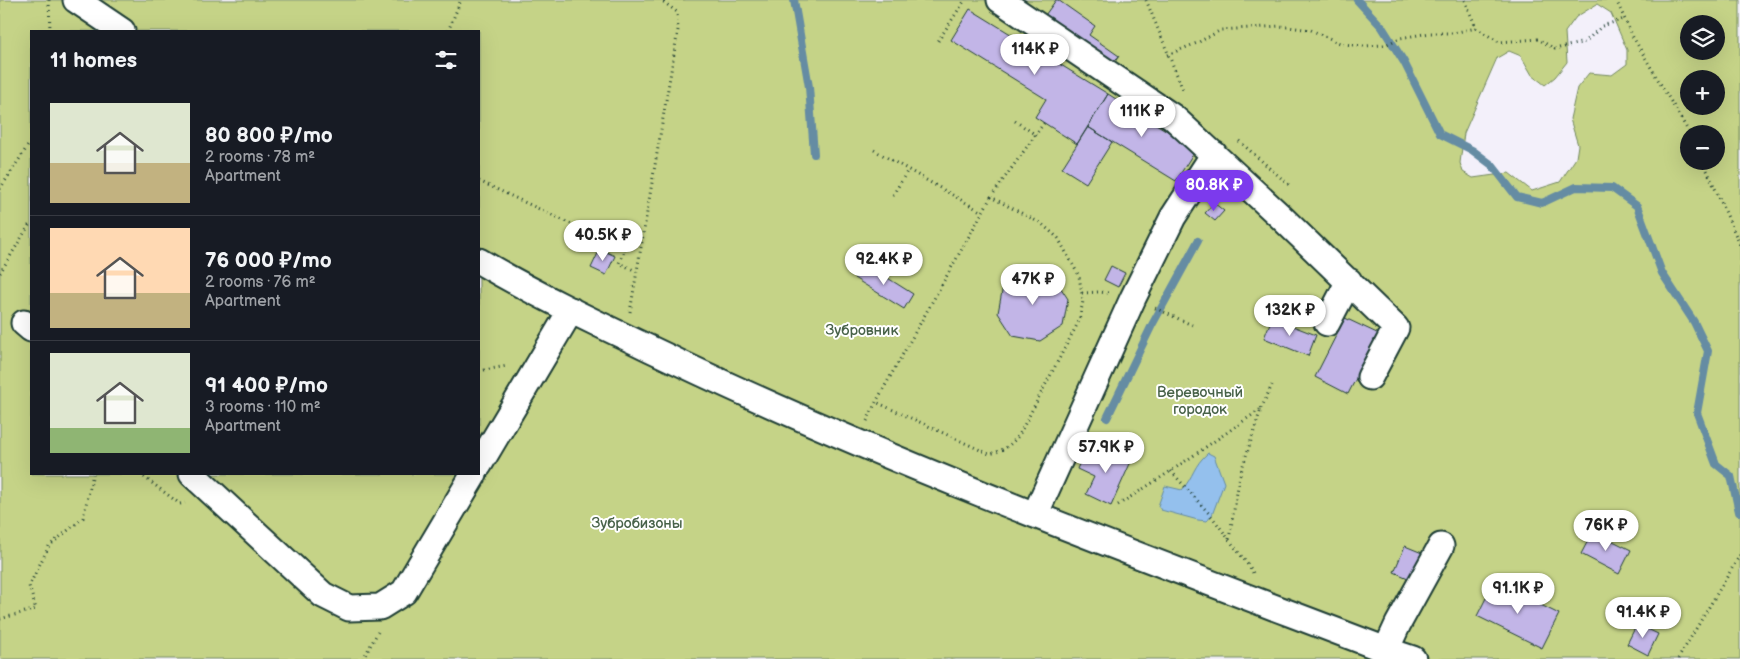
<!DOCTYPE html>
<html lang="en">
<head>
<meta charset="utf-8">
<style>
  body { margin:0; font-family:"Balsamiq Sans",sans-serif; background:#20242c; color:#f1f3f6; height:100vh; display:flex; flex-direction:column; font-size:19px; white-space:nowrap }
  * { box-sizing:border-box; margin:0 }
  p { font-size:16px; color:#9ea1a6 }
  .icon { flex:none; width:28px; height:28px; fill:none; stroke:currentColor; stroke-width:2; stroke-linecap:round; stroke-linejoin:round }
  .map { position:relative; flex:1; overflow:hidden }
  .side { position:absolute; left:30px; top:30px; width:450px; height:445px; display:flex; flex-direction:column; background:#171b24; border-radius:0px; box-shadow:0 5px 20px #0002 }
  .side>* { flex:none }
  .controls { position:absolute; left:1680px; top:15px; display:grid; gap:10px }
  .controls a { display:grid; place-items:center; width:45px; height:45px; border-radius:50%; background:#171b24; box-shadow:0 5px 20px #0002; font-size:25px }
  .price { position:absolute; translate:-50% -42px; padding:0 11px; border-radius:18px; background:#fff; color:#222; font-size:16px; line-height:32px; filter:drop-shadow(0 1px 2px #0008) }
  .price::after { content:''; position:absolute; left:50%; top:30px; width:15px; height:11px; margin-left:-8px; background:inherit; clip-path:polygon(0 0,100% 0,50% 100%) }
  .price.selected { background:#7c3aed; color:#fff }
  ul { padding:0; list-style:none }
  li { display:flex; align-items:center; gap:15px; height:125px; padding:0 20px }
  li+li { border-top:1px solid #363941 }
  li span { display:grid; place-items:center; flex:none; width:140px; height:100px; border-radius:0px; color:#555 }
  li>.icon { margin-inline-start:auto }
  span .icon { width:60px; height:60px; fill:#fffc; stroke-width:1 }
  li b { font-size:21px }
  h2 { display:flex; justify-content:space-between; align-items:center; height:60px; padding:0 20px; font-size:21px }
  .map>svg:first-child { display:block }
</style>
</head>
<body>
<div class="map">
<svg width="1740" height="659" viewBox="0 0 1740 659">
  <rect width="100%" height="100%" fill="#f3f0fa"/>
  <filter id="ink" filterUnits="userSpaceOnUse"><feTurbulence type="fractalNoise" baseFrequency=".02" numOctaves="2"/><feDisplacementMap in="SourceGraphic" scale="10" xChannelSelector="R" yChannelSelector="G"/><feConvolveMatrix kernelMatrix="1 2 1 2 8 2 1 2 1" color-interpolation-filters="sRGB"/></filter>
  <g filter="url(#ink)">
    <path fill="#c5d387" stroke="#72885e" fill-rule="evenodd" d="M0,0H1740V659H0ZM1597,4L1611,13L1627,50V64L1612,75L1589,73L1577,88L1570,119L1578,145L1576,158L1560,182L1532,191L1509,173L1473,178L1463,172L1460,163L1464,133L1497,58L1509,51L1521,56L1532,75L1545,85L1555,77L1567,62L1565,32L1576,17ZM1689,24H1716V51H1689ZM31,31H479V474H31ZM1689,79H1716V106H1689ZM1689,134H1716V161H1689Z"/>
    <path fill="#94c0ed" stroke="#658ca3" d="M1208,453L1214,456L1224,483L1212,515L1207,521L1198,520L1161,510L1158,506L1165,486L1182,490C1194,476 1193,466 1208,453Z"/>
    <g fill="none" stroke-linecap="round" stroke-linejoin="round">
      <path stroke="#658ca3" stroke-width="8" d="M794,0L809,87L814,154
        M1357,0L1382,27L1404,62L1440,134L1472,150L1492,165L1517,197L1542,203L1576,187L1612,188L1637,206L1662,273L1694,322L1708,351L1697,413L1716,464L1731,476L1739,512
        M1107,418L1152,325L1198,241"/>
    </g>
    <path fill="#c2b5e7" stroke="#1f3d34" d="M1056,0H1058L1095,26L1089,35L1119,56L1112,66L1043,18Z
      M970,9L1108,94L1077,144L1035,117L1046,99L951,40Z
      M1108,94L1196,149L1176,181L1088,127Z
      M1088,127L1112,142L1086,183L1062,168Z
      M1214,203L1224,211L1215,221L1205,213Z
      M600,249L615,256L606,275L591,268Z
      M864,263L913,294L904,309L854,278Z
      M1111,266L1125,273L1118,287L1104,280Z
      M1025,270L1053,276L1068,299L1063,326L1040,341L1013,336L998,313L1003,286Z
      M1272,318L1316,335L1308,356L1264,338Z
      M1345,318L1379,334L1348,394L1315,377Z
      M1109,446L1133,457L1111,506L1086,494L1094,477L1077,469L1084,453L1102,461Z
      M1593,531L1631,550L1619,574L1581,554Z
      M1405,546L1427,555L1415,581L1394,572Z
      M1494,582L1559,614L1542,648L1477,616Z
      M1637,624L1658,634L1648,655L1627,644Z"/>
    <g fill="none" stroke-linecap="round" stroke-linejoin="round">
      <defs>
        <path id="minor" d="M76,0L122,31
          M1000,0L1173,117L1280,216L1396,328L1370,377
          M479,261C543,299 611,330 678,362C908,471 1148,559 1386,650L1413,659
          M24,323L31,329
          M1327,323L1349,281
          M479,465L571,310
          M192,474L323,595L349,608L380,607L404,592L474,474
          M1035,515L1133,298L1173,217L1214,154
          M1386,650L1398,624L1441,546"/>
      </defs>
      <use href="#minor" stroke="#1f3d34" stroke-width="29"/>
      <path stroke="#1f3d34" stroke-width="3" stroke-dasharray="1 4" stroke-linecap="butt" d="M49,0L50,31
        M1146,0L1184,92
        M1465,0L1476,28L1499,42L1538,39L1555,49L1585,42L1602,26L1624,19
        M1616,0L1633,37L1690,134
        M448,31L461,0
        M938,41L965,0
        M1167,55L1197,43L1221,30L1280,26L1311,30L1342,44L1364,46L1385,45L1400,38L1430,33H1453L1476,28
        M1015,121L1036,135
        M1239,141L1289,185
        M874,150L982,212
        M1703,161L1740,245
        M479,181L625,249L619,263L636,271
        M0,189L31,141
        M893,195L908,170
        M991,197L1044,123
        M0,273L31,222
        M1082,293L1099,292L1109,293
        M1155,308L1192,325
        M630,312L678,30L677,12L661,0
        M479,371L507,366
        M867,421L876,402L991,197L1042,224L1058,238L1079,276L1083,301L1079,321L1019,435C1010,446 1003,451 989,454L876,402
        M1171,471L1213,518L1251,569L1253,573
        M140,474L180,504L185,503
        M1118,505L1171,471L1261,409
        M1229,539L1240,475L1261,409L1272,385
        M0,619L36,609L29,586L49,546L83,518L93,474
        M363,659L378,632
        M1678,659L1740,555"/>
      <use href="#minor" stroke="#fff" stroke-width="25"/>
    </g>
  </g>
  <g text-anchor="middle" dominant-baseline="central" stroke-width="4" stroke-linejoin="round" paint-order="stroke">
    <g font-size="15" fill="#486249" stroke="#fff">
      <text x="862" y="330">Зубровник</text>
      <text x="1200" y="392">Веревочный<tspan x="1200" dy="17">городок</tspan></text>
      <text x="637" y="523">Зубробизоны</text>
    </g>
  </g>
</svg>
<div class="controls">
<a><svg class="icon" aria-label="layers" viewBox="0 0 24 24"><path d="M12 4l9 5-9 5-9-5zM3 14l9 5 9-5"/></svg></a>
<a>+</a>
<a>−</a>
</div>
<b class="price" style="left:1035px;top:76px">114K ₽</b>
<b class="price" style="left:1142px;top:138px">111K ₽</b>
<b class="price selected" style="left:1214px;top:212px">80.8K ₽</b>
<b class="price" style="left:603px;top:262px">40.5K ₽</b>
<b class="price" style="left:884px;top:286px">92.4K ₽</b>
<b class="price" style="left:1033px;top:306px">47K ₽</b>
<b class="price" style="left:1290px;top:337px">132K ₽</b>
<b class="price" style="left:1106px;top:474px">57.9K ₽</b>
<b class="price" style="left:1606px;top:552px">76K ₽</b>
<b class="price" style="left:1518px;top:615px">91.1K ₽</b>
<b class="price" style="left:1643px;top:639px">91.4K ₽</b>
<section class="side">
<h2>11 homes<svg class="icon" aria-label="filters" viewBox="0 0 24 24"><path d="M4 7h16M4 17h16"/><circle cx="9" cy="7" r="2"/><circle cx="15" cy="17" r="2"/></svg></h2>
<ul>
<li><span style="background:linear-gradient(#dfe7d0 60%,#c2b280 0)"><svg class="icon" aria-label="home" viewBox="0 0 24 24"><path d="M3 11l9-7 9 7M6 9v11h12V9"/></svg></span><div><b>80 800 ₽/mo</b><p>2 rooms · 78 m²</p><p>Apartment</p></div></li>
<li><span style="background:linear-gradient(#ffd9b3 65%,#c2b280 0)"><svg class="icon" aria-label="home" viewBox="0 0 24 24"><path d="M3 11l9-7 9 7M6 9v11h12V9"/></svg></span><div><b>76 000 ₽/mo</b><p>2 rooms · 76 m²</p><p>Apartment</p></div></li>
<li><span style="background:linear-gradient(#dfe7d0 75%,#8fb573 0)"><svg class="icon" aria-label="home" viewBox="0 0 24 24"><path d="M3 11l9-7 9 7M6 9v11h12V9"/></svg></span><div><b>91 400 ₽/mo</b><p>3 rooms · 110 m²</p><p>Apartment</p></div></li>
</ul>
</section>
</div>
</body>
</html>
